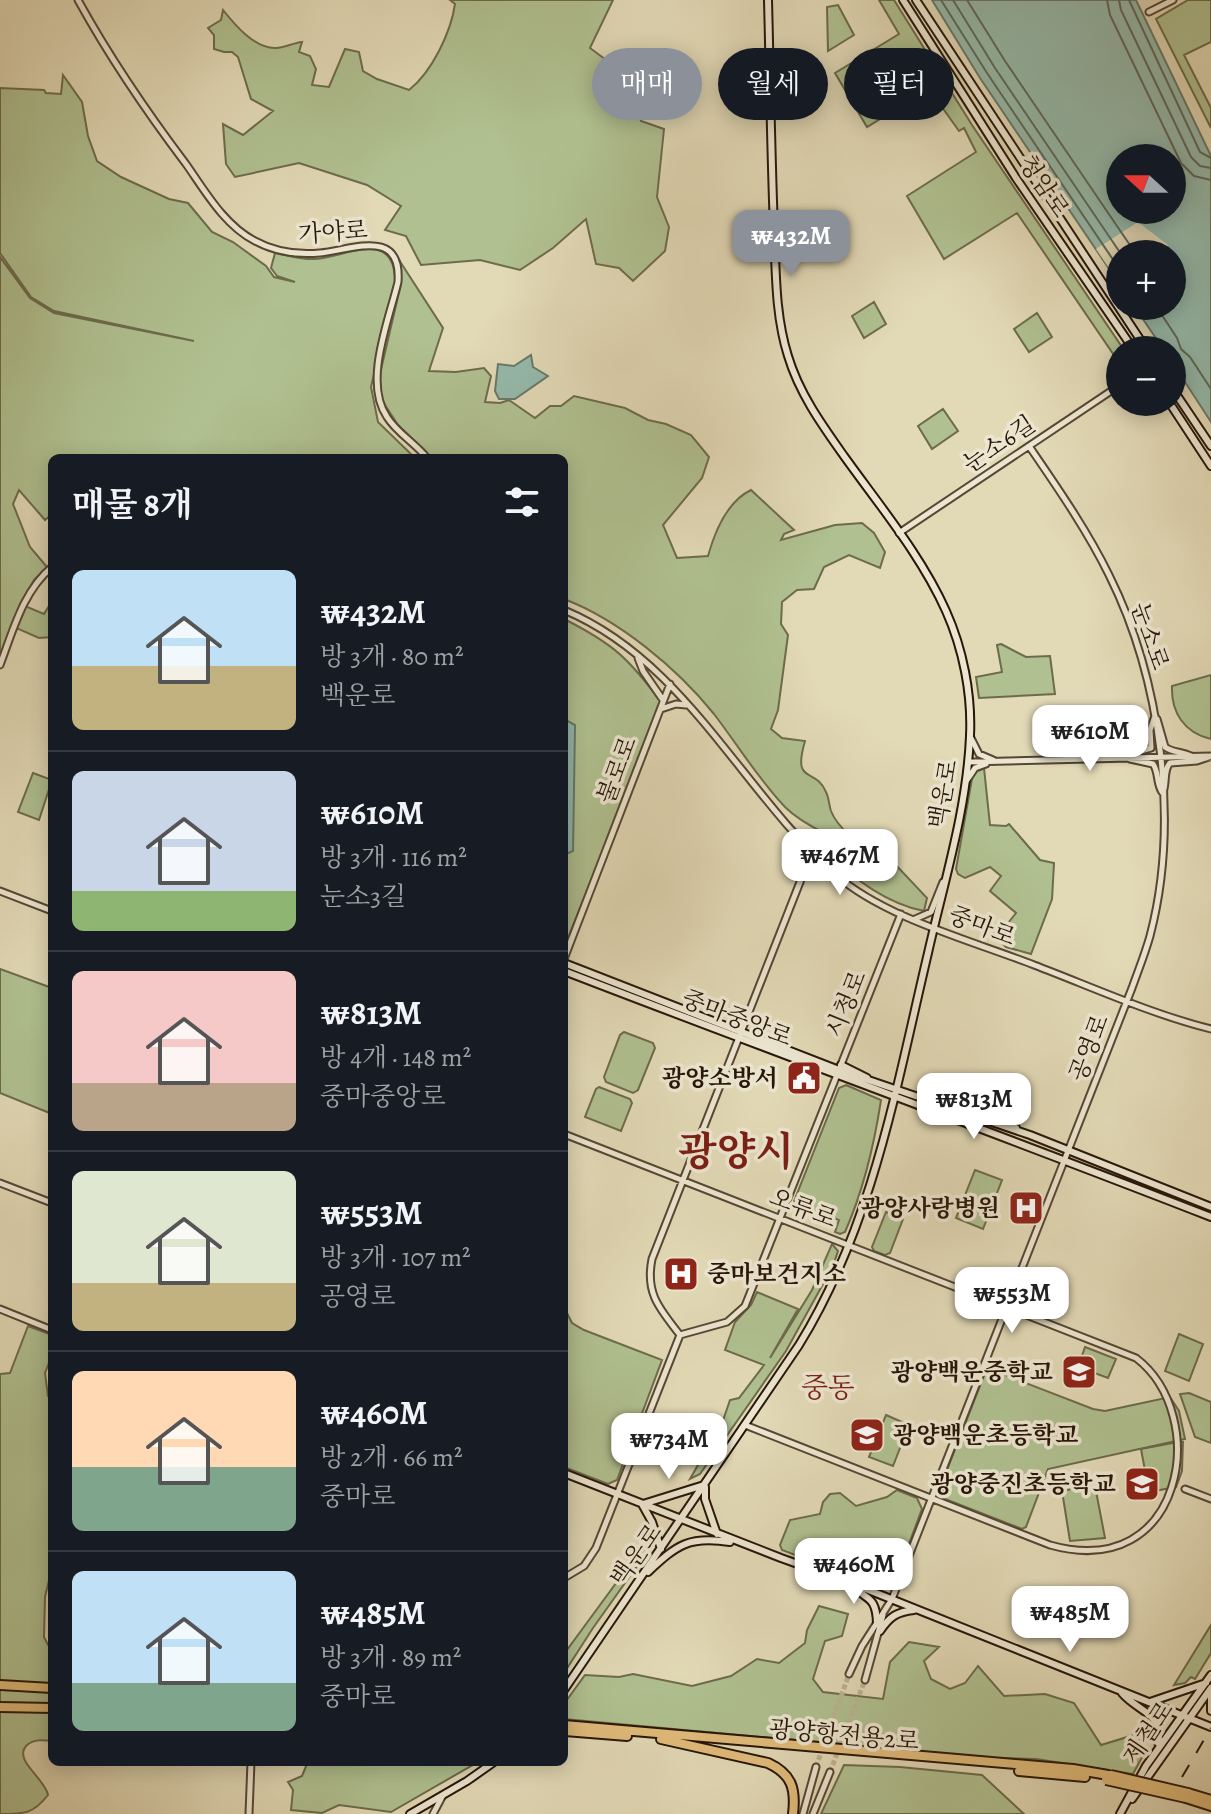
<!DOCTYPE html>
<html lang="ko">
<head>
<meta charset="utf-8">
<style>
  body { margin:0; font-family:Alegreya,"Noto Serif KR",serif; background:#20242c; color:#f1f3f6; height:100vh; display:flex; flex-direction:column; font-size:30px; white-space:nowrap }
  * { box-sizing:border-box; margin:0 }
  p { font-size:26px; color:#9ea1a6 }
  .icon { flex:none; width:44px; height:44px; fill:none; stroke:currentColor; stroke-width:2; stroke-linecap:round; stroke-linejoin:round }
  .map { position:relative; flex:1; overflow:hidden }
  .sheet { position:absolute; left:48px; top:454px; width:520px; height:1312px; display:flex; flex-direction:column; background:#171b24; border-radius:12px; box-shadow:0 4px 20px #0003 }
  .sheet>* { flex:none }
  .hud { position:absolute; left:592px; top:48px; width:498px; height:72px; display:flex; gap:16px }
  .needle { width:52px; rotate:291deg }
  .tools { position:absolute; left:1106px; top:144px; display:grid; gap:16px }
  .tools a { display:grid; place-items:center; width:80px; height:80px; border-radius:50%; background:#171b24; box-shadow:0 4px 20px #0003; font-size:40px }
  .price { position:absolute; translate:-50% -68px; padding:0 18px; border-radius:16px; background:#fff; color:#222; font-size:26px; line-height:52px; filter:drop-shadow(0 2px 4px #0008) }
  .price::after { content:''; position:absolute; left:50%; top:48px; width:24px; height:18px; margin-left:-12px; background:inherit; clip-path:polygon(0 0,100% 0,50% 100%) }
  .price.on { background:#8c9099; color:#fff }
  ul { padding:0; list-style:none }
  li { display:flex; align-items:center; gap:24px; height:200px; padding:0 24px }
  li+li { border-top:2px solid #363941 }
  li span { display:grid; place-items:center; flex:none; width:224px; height:160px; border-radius:12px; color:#555 }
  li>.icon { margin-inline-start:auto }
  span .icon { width:96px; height:96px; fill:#fffc; stroke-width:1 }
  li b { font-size:34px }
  h2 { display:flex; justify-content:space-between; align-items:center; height:96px; padding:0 24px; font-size:34px }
  .chip { padding:0 28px; border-radius:36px; background:#171b24; box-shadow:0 4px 20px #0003; font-size:28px; line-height:72px }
  .chip.on { background:#8c9099; color:#fff }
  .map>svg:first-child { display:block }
</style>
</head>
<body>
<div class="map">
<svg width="1211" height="1814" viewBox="0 0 1211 1814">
  <rect width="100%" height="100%" fill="#e2d9b6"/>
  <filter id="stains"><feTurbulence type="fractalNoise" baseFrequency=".0025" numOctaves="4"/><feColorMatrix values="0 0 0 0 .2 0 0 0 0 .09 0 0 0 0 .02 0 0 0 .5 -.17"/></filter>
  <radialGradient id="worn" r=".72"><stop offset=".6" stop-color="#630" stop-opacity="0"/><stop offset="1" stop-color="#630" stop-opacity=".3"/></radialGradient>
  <path fill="#b0c090" stroke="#6c6b4c" stroke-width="2" d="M450,0H613L590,48L625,74L641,121L664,129L657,197L669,227L665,251L633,281L619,268L596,264L586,219L553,248L520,270L480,260L421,265L406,236L385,230L401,206L367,185L299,163L235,177L226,164L223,124L243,135L273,111L251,99L238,57L232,52H224L214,49V35L208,28L221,20L223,10C235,25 255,49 276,48C284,48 293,43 302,42L299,52L310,56L316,69L312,85L329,87L345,49L359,52L363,71L377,79L409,90C432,72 451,32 455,4Z
    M879,0H894L972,125L1124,350H1120V364L1017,213L944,259L907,196L976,152L964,128L959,131L929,89L867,127L835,73L899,34Z
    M1188,0H1211V42L1184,55L1211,108V128L1156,19Z
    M838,5L854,35L828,51L827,7Z
    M63,75L82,102L88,136L97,161L121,177L169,199L188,203L212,232L233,242L266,266L274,277L295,282L277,276L271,268L275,253C288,255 302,260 314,259C344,258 395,226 395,282L371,387L378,422L415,458H52V514L45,520L19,490L13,504L30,547L47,567L34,580L20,604L44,614L52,601V637L39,638L12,626L0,656V257L30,298L54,313L194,341L54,311L31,297L0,253V88L44,90L46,93L61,94Z
    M401,263L443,328L429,371L456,372L484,368L491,376L485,402L500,403L509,400L535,418L550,406H561L574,396L625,408L648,420L666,424L691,435L709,457L702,478L663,525L677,558L708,556C715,531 728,501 751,490L794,530L784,534L781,540L835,525L862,523L874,533L885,552L880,568L849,555L824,567L814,589L797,590L782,602L781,624L788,635L778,710L771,729L782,738L805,741C792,786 815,766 826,792C829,798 829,805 831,811C839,831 859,842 877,853L872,854C845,843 805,827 785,807C759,780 737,744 714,714C677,668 619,620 564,599V458H432L398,425L381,399L379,378L401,284Z
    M874,302L886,324L864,338L852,316Z
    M1037,313L1052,337L1029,352L1014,329Z
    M943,409L958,431L932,449L918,426Z
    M564,619C614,644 629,659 662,703L564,948Z
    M1001,644L1026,657L1050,656L1055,694L979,698L976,677L1002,672L997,645Z
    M1211,675V739C1184,733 1171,712 1172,686Z
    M984,768L990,825L1006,826L1009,824L1040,860L1054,863L1052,899L1031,954L1006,947L993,934L995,930L1000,933L1016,913L990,891L1001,876L990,867L965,878L958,874L956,869L973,773Z
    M33,773L52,780L39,820L18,812Z
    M839,847L869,858H879L882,862L885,859L894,863L927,898L924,911C887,904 857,880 829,856L828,853Z
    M0,969L52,988V1114L0,1093Z
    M624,1032L653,1043L655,1048L638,1090L633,1093L606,1082L604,1077L620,1035Z
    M846,1085L881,1100C874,1146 864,1189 845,1232L840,1234L835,1232L839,1220L799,1205L796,1211L791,1209L839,1088Z
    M599,1087L630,1099L632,1103L621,1131L585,1117L596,1089Z
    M975,1170L1002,1180L983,1229L956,1218Z
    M886,1212L903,1219L890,1253L885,1255L874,1251L872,1247Z
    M832,1244L838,1251L833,1266L786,1351L700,1474L690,1479L714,1437L718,1435L730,1400L739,1398L764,1365L725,1350L735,1322L751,1305L757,1292L798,1309L770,1358L812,1290Z
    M564,1307L572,1323L584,1330L662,1360L617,1480L608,1484L564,1467Z
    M28,1326L52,1335V1355L45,1373L48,1396L52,1398V1568L45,1597L44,1637L48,1645L52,1646V1741C43,1740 34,1739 27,1745C12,1760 45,1778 48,1795C33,1814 25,1814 0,1814V1374L10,1373Z
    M1179,1334L1203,1344L1189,1381L1165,1371Z
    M1085,1347L1116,1359L1108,1378L1078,1367Z
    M987,1368L1093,1409L1105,1411L1170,1397L1179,1411L1185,1439L1048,1469L1026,1527L1022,1529L940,1497L938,1493Z
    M1189,1393L1211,1402V1443L1195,1437L1180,1394Z
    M886,1415L909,1425L893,1466L869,1457Z
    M1183,1441L1182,1471L1176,1487L1149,1492L1141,1449Z
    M1081,1487L1085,1493L1096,1491L1105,1538L1070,1541L1062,1491Z
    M897,1490L917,1498L922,1509L907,1549L895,1544L893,1550L879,1547L843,1554L837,1571L782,1550L780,1545L790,1520L820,1514L823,1502L830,1494L840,1493L856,1506L887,1497Z
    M650,1536L652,1545L593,1628L564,1673V1654L644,1545L643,1541Z
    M819,1606L848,1614L842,1636L825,1641L813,1679L823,1692L883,1699L890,1662L909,1642L939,1647L924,1661L931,1679L950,1689L965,1683L978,1666L1004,1696L1045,1694L1074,1703L1101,1745L1134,1735L1147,1748L1133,1774L1036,1759L993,1758L564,1719V1704L585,1675L619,1677L633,1674L692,1686L731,1676L757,1659L779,1663L805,1643L807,1630Z
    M1211,1625V1653L1195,1679L1191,1677L1185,1683L1174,1685Z
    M321,1762H478L391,1812L339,1805L322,1813L291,1810L293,1790L288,1782L302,1776L307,1764Z
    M844,1765L900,1767L982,1775L1024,1814H821Z"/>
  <path fill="#95baab" stroke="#69786a" stroke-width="2" fill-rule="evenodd" d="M932,0H1136L1211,156V422L1172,362V350H1164L1134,306H1172V254H1120V285L980,78ZM1120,158H1172V210H1120Z
    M531,355L533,367L548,376L515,399H499L495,391L498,364L514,366Z
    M564,719L575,725L573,851L564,855Z"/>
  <path fill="#e2d9b6" d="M1138,222L1168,245L1162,252L1164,254H1143L1147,249L1144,247L1136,244L1128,245L1119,255L1115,277L1096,249Z"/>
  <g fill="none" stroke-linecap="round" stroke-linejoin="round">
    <path stroke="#5e685a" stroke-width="2" d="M941,0L987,73L1120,270
      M953,0L995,68L1121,254
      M967,0L1005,61L1136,254
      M1107,0L1110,15L1181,163L1194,176L1211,180
      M1119,0L1121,10L1191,157L1200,166L1211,168
      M1129,0L1200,152L1211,158
      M1156,306L1177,338L1181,349L1190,357L1211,389
      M564,727L567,731L564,847"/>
    <path stroke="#bdb293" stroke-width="5" stroke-dasharray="5 2.5" stroke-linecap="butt" d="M816,1767L849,1674
      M830,1772L865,1680"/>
    <defs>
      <path id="tertiary" d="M78,0C110,58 146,111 186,164C205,191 224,225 255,241C275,252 297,255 320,253C352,250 402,227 398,282C389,320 363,382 387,417C397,433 415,443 427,458
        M1149,12L1173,0
        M899,533L1120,385
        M564,610C686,661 741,791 836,875C885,918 973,941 1034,965C1092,987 1151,1014 1211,1029
        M638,658L643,671L663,700
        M0,665C13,631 23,591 52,567
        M661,709L676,704L686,705
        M1157,719L1165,747C1173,753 1182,751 1191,756
        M971,738L979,754L993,760
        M1124,756L1151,748L1150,730L1155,716
        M1130,759L1153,764C1159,772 1156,783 1162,792
        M968,762L1211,756
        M967,780L975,768L986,764
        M1163,792C1167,783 1163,770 1170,763L1197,761L1209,757
        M0,891L52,911
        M915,919L931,912L943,882
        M564,959L670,684
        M564,1134L1136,1358C1211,1415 1185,1583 1050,1545L745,1425
        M0,1183L52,1203
        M0,1309L52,1330
        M680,1335L727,1322L745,1306L901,914
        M1185,1489L1211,1499
        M564,1578L584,1566L596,1548L680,1335C660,1309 645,1294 652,1259L802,877L817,856
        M849,1674L862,1646L892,1599L1132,988C1138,971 1145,954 1150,936C1180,822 1161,679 1109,575C1087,530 1057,487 1029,446
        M865,1680L883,1615
        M249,1814L251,1762
        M433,1814L442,1797
        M803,1814L816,1767
        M813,1814L830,1772"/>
      <path id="secondary" d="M903,0L1016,178L1134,350
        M916,0L1147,350
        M1172,388L1211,446
        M1169,402L1211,466
        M564,963L839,1070L1030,1135L1211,1207
        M564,971C779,1054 996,1133 1211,1217
        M841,1065L867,1078
        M933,1099L952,1102L1016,1128
        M564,1473L781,1558L856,1585L1211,1727
        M705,1487V1499L717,1534
        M642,1504L652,1522L661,1549
        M643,1504L704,1485
        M648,1572C678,1544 689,1536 730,1542
        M853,1583C863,1602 876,1592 877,1623
        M880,1631C890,1616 897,1612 914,1610
        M564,1690L799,1345C873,1225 896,1088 928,953C944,882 967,809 970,736C972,694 963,649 946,611C921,555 879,505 844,456C822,425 799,393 788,356C775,315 776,271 774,229C771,153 770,76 768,0
        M1122,1693C1138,1712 1165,1714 1158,1743
        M1211,1693V1711
        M1150,1702L1206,1683
        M1132,1799L1211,1688
        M410,1814L467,1781L494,1762
        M1120,1814L1146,1766L1211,1675"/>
      <path id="trunk" d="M0,1685L52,1688
        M0,1707L52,1708
        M564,1725L1073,1769L1108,1775
        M565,1731L627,1736
        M661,1739L768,1763C792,1774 796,1789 793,1814
        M1019,1771L1085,1777
        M1188,1793L1211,1800
        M1186,1798L1211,1806"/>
    </defs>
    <use href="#tertiary" stroke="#564734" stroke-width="9"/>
    <use href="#secondary" stroke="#271609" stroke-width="10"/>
    <use href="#trunk" stroke="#271609" stroke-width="12"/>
    <use href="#tertiary" stroke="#ece6d0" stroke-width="5"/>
    <use href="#secondary" stroke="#ece6d0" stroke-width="6"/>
    <use href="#trunk" stroke="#e1bc7b" stroke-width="8"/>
    <path stroke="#271609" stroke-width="2" stroke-dasharray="14 14" stroke-linecap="butt" d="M1182,1777L1211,1728"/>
    <defs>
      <path id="trunk-bridge" d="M1111,1775L1188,1793
        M1106,1780L1186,1798"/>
    </defs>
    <use href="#trunk-bridge" stroke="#271609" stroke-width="12" stroke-linecap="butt"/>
    <use href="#trunk-bridge" stroke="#e1bc7b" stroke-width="8"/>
  </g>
  <defs>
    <symbol id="civic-square" viewBox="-11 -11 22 22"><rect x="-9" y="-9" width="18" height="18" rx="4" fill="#8f2418" stroke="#ece6d0"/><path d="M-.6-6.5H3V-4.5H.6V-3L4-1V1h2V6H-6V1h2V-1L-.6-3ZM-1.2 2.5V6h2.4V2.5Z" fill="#fff"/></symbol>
    <symbol id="hospital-square" viewBox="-11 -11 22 22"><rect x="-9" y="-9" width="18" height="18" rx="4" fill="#8f2418" stroke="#ece6d0"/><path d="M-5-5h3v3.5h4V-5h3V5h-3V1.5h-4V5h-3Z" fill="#fff"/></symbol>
    <symbol id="school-square" viewBox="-11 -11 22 22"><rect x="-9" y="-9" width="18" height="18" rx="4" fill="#8f2418" stroke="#ece6d0"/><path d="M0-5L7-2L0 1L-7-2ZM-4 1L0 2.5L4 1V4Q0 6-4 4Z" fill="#fff"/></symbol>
  </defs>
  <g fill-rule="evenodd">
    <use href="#civic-square" x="784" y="1058" width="40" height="40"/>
    <use href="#hospital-square" x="1006" y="1188" width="40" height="40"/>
    <use href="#hospital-square" x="661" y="1254" width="40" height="40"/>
    <use href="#school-square" x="1059" y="1352" width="40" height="40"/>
    <use href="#school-square" x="847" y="1415" width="40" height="40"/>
    <use href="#school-square" x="1122" y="1464" width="40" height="40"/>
  </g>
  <g text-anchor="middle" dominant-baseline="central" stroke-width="7" stroke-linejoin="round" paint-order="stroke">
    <g font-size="24" fill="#271609" stroke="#ece6d0">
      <text transform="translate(1044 186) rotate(56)">청암로</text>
      <text transform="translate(333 232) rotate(-4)">가야로</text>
      <text transform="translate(999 444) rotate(-34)">눈소6길</text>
      <text transform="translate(1150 636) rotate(71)">눈소로</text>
      <text transform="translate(617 770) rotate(-69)">불로로</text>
      <text transform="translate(943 794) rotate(-80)">백운로</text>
      <text transform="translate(982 926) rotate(21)">중마로</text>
      <text transform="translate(846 1004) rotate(-68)">시청로</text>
      <text transform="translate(737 1018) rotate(21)">중마중앙로</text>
      <text transform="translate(1089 1048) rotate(-69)">공영로</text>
      <text transform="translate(803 1208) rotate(21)">오류로</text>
      <text transform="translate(636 1555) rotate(-55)">백운로</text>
      <text transform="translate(1148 1733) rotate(-56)">제철로</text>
      <text transform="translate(844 1735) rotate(5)">광양항전용2로</text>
    </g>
    <g font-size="24" font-weight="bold" fill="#271609" stroke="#ece6d0" text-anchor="end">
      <text x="778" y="1078">광양소방서</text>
      <text x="1000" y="1208">광양사랑병원</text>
      <text x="707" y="1274" text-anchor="start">중마보건지소</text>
      <text x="1053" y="1372">광양백운중학교</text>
      <text x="893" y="1435" text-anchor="start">광양백운초등학교</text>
      <text x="1116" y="1484">광양중진초등학교</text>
    </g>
    <g font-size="28" fill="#7a1f14" stroke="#ece6d0">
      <text x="828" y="1388">중동</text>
    </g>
    <g font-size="40" font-weight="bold" fill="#7a1f14" stroke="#ece6d0">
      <text x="736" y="1151">광양시</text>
    </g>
  </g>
  <rect width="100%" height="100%" filter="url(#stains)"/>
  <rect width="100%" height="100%" fill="url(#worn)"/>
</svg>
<div class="tools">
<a><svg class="needle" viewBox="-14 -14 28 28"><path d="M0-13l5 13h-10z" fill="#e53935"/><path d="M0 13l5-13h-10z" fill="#9ea1a6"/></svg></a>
<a>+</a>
<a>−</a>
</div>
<b class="price on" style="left:791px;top:278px">₩432M</b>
<b class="price" style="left:1090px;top:773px">₩610M</b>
<b class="price" style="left:840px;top:897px">₩467M</b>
<b class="price" style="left:974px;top:1141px">₩813M</b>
<b class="price" style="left:1012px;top:1335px">₩553M</b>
<b class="price" style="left:669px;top:1481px">₩734M</b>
<b class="price" style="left:854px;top:1606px">₩460M</b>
<b class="price" style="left:1070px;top:1654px">₩485M</b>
<div class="hud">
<a class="chip on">매매</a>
<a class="chip">월세</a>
<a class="chip">필터</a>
</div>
<section class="sheet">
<h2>매물 8개<svg class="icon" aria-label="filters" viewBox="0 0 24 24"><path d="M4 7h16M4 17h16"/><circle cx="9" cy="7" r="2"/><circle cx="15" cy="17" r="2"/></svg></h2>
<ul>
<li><span style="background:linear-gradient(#bfe0f5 60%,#c2b280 0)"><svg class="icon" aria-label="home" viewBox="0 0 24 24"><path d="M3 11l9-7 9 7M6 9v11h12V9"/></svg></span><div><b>₩432M</b><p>방 3개 · 80 m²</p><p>백운로</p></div></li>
<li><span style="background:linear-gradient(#c9d6e8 75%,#8fb573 0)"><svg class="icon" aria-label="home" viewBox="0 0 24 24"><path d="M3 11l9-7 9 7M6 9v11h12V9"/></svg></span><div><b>₩610M</b><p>방 3개 · 116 m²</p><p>눈소3길</p></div></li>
<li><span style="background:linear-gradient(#f6c9c9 70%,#b9a48a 0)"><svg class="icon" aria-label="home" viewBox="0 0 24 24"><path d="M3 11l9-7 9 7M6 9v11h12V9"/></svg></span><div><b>₩813M</b><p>방 4개 · 148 m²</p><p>중마중앙로</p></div></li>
<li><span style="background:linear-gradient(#dfe7d0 70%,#c2b280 0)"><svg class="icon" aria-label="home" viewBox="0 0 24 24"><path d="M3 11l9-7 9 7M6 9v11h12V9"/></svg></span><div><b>₩553M</b><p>방 3개 · 107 m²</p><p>공영로</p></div></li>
<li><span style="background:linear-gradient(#ffd9b3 60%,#7fa58c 0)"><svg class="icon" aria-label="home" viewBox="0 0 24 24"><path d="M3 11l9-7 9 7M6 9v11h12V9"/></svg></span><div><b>₩460M</b><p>방 2개 · 66 m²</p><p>중마로</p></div></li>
<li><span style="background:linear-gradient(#bfe0f5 70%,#7fa58c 0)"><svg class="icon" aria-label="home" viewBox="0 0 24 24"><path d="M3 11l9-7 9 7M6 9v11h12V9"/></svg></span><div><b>₩485M</b><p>방 3개 · 89 m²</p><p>중마로</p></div></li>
</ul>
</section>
</div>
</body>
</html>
